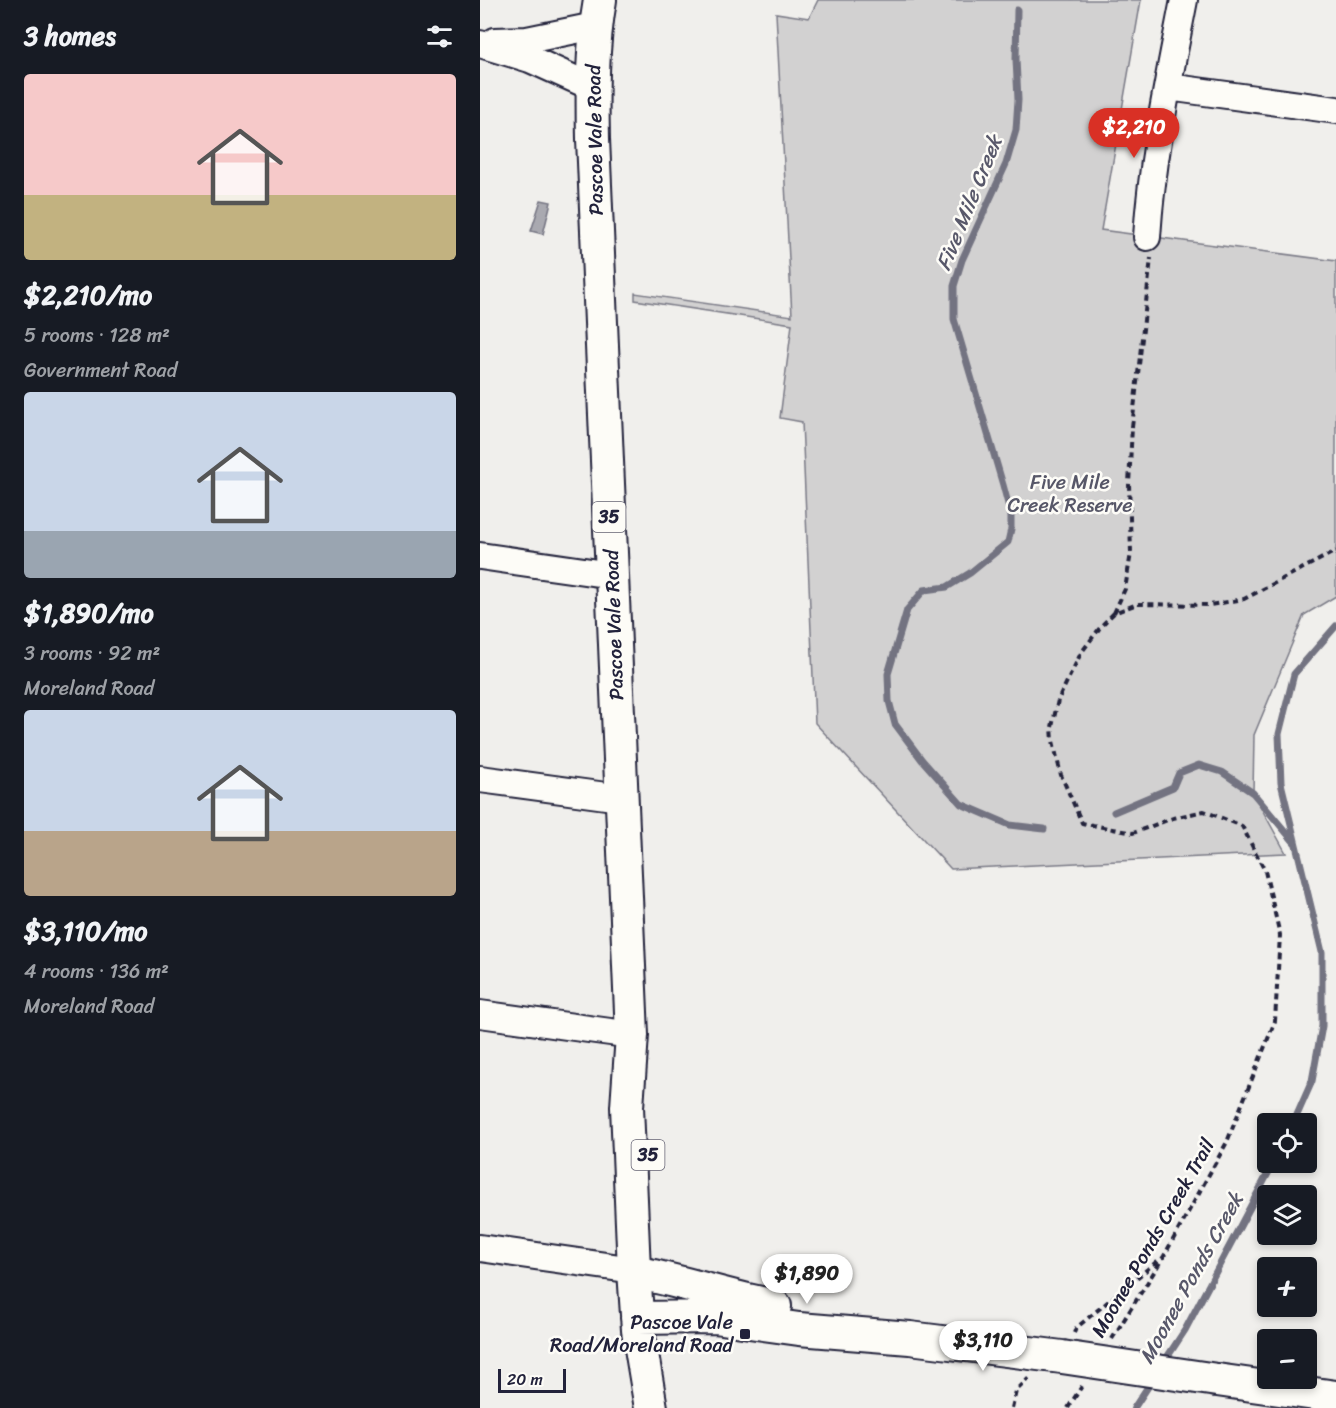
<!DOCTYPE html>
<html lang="en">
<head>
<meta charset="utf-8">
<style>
  body { margin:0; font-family:Sriracha,sans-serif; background:#20242c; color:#f1f3f6; height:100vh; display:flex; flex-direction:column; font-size:22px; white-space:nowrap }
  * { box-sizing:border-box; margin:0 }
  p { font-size:20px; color:#9ea1a6 }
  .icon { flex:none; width:33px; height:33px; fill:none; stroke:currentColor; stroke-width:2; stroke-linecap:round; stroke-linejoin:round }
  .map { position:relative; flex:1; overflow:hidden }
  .side { display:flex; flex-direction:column; background:#171b24; width:480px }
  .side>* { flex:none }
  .tools { position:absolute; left:777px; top:1113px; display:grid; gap:12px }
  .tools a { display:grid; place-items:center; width:60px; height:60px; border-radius:6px; background:#171b24; box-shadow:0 3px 9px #0003; font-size:30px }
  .scale { position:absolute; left:18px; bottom:15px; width:68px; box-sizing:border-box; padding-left:6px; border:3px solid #22223b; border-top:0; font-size:16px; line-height:21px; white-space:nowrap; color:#22223b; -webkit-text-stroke:4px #fdfcf7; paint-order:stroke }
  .price { position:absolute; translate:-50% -51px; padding:0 14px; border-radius:21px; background:#fff; color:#222; font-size:20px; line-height:39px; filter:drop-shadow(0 2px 3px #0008) }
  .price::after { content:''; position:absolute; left:50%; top:36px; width:18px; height:14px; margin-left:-9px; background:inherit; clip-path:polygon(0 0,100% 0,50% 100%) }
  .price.active { background:#d93025; color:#fff }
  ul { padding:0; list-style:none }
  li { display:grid; align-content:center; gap:12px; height:318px; padding:0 24px }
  li span { display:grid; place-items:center; height:186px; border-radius:6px; color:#555 }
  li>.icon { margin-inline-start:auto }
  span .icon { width:108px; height:108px; fill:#fffc; stroke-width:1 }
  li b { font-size:26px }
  h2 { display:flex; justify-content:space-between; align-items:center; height:72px; padding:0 24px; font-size:26px }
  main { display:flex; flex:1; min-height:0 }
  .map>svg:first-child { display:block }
</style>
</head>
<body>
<main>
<section class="side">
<h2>3 homes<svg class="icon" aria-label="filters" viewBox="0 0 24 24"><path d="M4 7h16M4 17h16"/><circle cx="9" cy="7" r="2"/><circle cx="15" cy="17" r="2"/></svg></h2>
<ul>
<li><span style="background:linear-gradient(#f6c9c9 65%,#c2b280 0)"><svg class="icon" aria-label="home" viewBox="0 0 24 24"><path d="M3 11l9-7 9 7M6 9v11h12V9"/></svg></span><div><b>$2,210/mo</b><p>5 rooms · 128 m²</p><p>Government Road</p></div></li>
<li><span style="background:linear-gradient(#c9d6e8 75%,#9aa5b1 0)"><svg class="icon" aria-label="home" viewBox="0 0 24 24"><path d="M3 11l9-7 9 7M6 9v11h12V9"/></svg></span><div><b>$1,890/mo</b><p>3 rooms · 92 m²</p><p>Moreland Road</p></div></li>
<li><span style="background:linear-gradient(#c9d6e8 65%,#b9a48a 0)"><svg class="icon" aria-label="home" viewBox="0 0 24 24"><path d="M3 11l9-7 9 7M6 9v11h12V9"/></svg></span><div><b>$3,110/mo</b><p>4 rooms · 136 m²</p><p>Moreland Road</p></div></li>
</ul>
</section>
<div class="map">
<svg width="856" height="1408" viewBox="0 0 856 1408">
  <rect width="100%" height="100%" fill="#f0efec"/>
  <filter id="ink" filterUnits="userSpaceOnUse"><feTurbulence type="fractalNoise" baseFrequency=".0167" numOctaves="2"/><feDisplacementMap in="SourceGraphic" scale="12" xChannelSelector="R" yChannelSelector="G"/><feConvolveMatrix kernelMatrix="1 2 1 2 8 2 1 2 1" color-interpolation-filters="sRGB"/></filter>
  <g filter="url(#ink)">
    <path fill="#d2d1d1" stroke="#7a7a86" stroke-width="1.5" d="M338,0H661L621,230L856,261V596L824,615L774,735L773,793L806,853L471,869L335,723L322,422L300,418L312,324L155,300V293L312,316L296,13L329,18Z"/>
    <path fill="#a9a9b0" stroke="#737381" stroke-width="1.5" d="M61,200L71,202L63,234L51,231Z"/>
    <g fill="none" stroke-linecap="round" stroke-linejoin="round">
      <path stroke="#737381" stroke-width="7" d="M537,10L536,59L538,100L536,130L526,164L482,260L474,286V319L523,485L531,515V529L528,542L490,573L467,587L444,590L427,610L408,674L409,701L415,724L442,760L481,804L530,825L564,829
        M634,812L693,787L699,773L719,765L742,772L773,793L815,843
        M813,1124L832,1081L842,1026V952L801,783L799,734L814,674L856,626
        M684,1362L705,1330L794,1162
        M654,1408L673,1379"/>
      <defs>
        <path id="minor" d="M15,41L47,40L115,26
          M0,44L50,59L112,87
          M688,87L856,110
          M667,237C672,157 689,78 704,0
          M0,556L132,575
          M0,779L141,798
          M0,1014L152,1035
          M0,1248L154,1270"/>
        <path id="major" d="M120,0C112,46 112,92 113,139L152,1035L147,1107L154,1270L158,1330L171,1408
          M154,1272C202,1281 247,1297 295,1306
          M157,1318L235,1317L319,1329L430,1338L582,1357
          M737,1380L856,1397"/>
      </defs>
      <use href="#minor" stroke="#22223b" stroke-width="30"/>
      <use href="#major" stroke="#22223b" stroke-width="36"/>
      <path stroke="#22223b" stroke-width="4" stroke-dasharray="6 4.5" stroke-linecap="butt" d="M634,613L645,589L651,553L649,484L652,427L671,258
        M594,1333L596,1328L681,1258
        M632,1339L684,1256L747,1142L795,1021L800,935L785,871L762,826L724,811L693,818L653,833L602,823L581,775L573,741L572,727L578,700L601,653L622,625L634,613L657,604L730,605L764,599L856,551
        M532,1408L536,1391L549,1378
        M588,1408L602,1386"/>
      <use href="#minor" stroke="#fdfcf7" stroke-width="26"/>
      <use href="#major" stroke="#fdfcf7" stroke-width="32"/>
      <defs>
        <path id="major-bridge" d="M582,1357L737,1380"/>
      </defs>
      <use href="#major-bridge" stroke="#22223b" stroke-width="36" stroke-linecap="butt"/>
      <use href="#major-bridge" stroke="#fdfcf7" stroke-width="32"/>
    </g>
  </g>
  <rect fill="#22223b" stroke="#fdfcf7" stroke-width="2" x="259" y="1328" width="12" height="12" rx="3"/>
  <g text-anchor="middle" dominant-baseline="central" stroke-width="5" stroke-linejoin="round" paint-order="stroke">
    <g fill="#fdfcf7" stroke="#646373" stroke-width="1.5">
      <rect x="112.5" y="502" width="33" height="30" rx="4.5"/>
      <rect x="151.5" y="1140" width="33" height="30" rx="4.5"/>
    </g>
    <g font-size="18" font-weight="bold" fill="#22223b">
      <text x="129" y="517">35</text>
      <text x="168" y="1155">35</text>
    </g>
    <g font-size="20" fill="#22223b" stroke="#fdfcf7">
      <text transform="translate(115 140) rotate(-91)">Pascoe Vale Road</text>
      <text transform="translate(134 625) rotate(-92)">Pascoe Vale Road</text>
      <text transform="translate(673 1238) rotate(-60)">Moonee Ponds Creek Trail</text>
    </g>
    <g font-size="20" fill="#575768" stroke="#fdfcf7">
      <text x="590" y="482">Five Mile<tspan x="590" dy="23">Creek Reserve</tspan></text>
    </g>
    <g font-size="20" fill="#22223b" stroke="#fdfcf7" text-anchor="end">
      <text x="253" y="1322">Pascoe Vale<tspan x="253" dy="23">Road/Moreland Road</tspan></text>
    </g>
    <g font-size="21" font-style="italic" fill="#58586a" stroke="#fdfcf7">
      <text transform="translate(489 203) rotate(-68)">Five Mile Creek</text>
      <text transform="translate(711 1278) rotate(-61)">Moonee Ponds Creek</text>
    </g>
  </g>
</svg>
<div class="tools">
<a><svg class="icon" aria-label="locate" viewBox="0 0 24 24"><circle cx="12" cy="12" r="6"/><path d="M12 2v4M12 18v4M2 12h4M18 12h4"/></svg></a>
<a><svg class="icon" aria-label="layers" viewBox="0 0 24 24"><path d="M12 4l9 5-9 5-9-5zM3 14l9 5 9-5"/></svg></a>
<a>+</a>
<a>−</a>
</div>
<div class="scale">20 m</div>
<b class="price active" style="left:654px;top:159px">$2,210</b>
<b class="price" style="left:327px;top:1305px">$1,890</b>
<b class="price" style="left:503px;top:1372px">$3,110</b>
</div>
</main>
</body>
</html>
